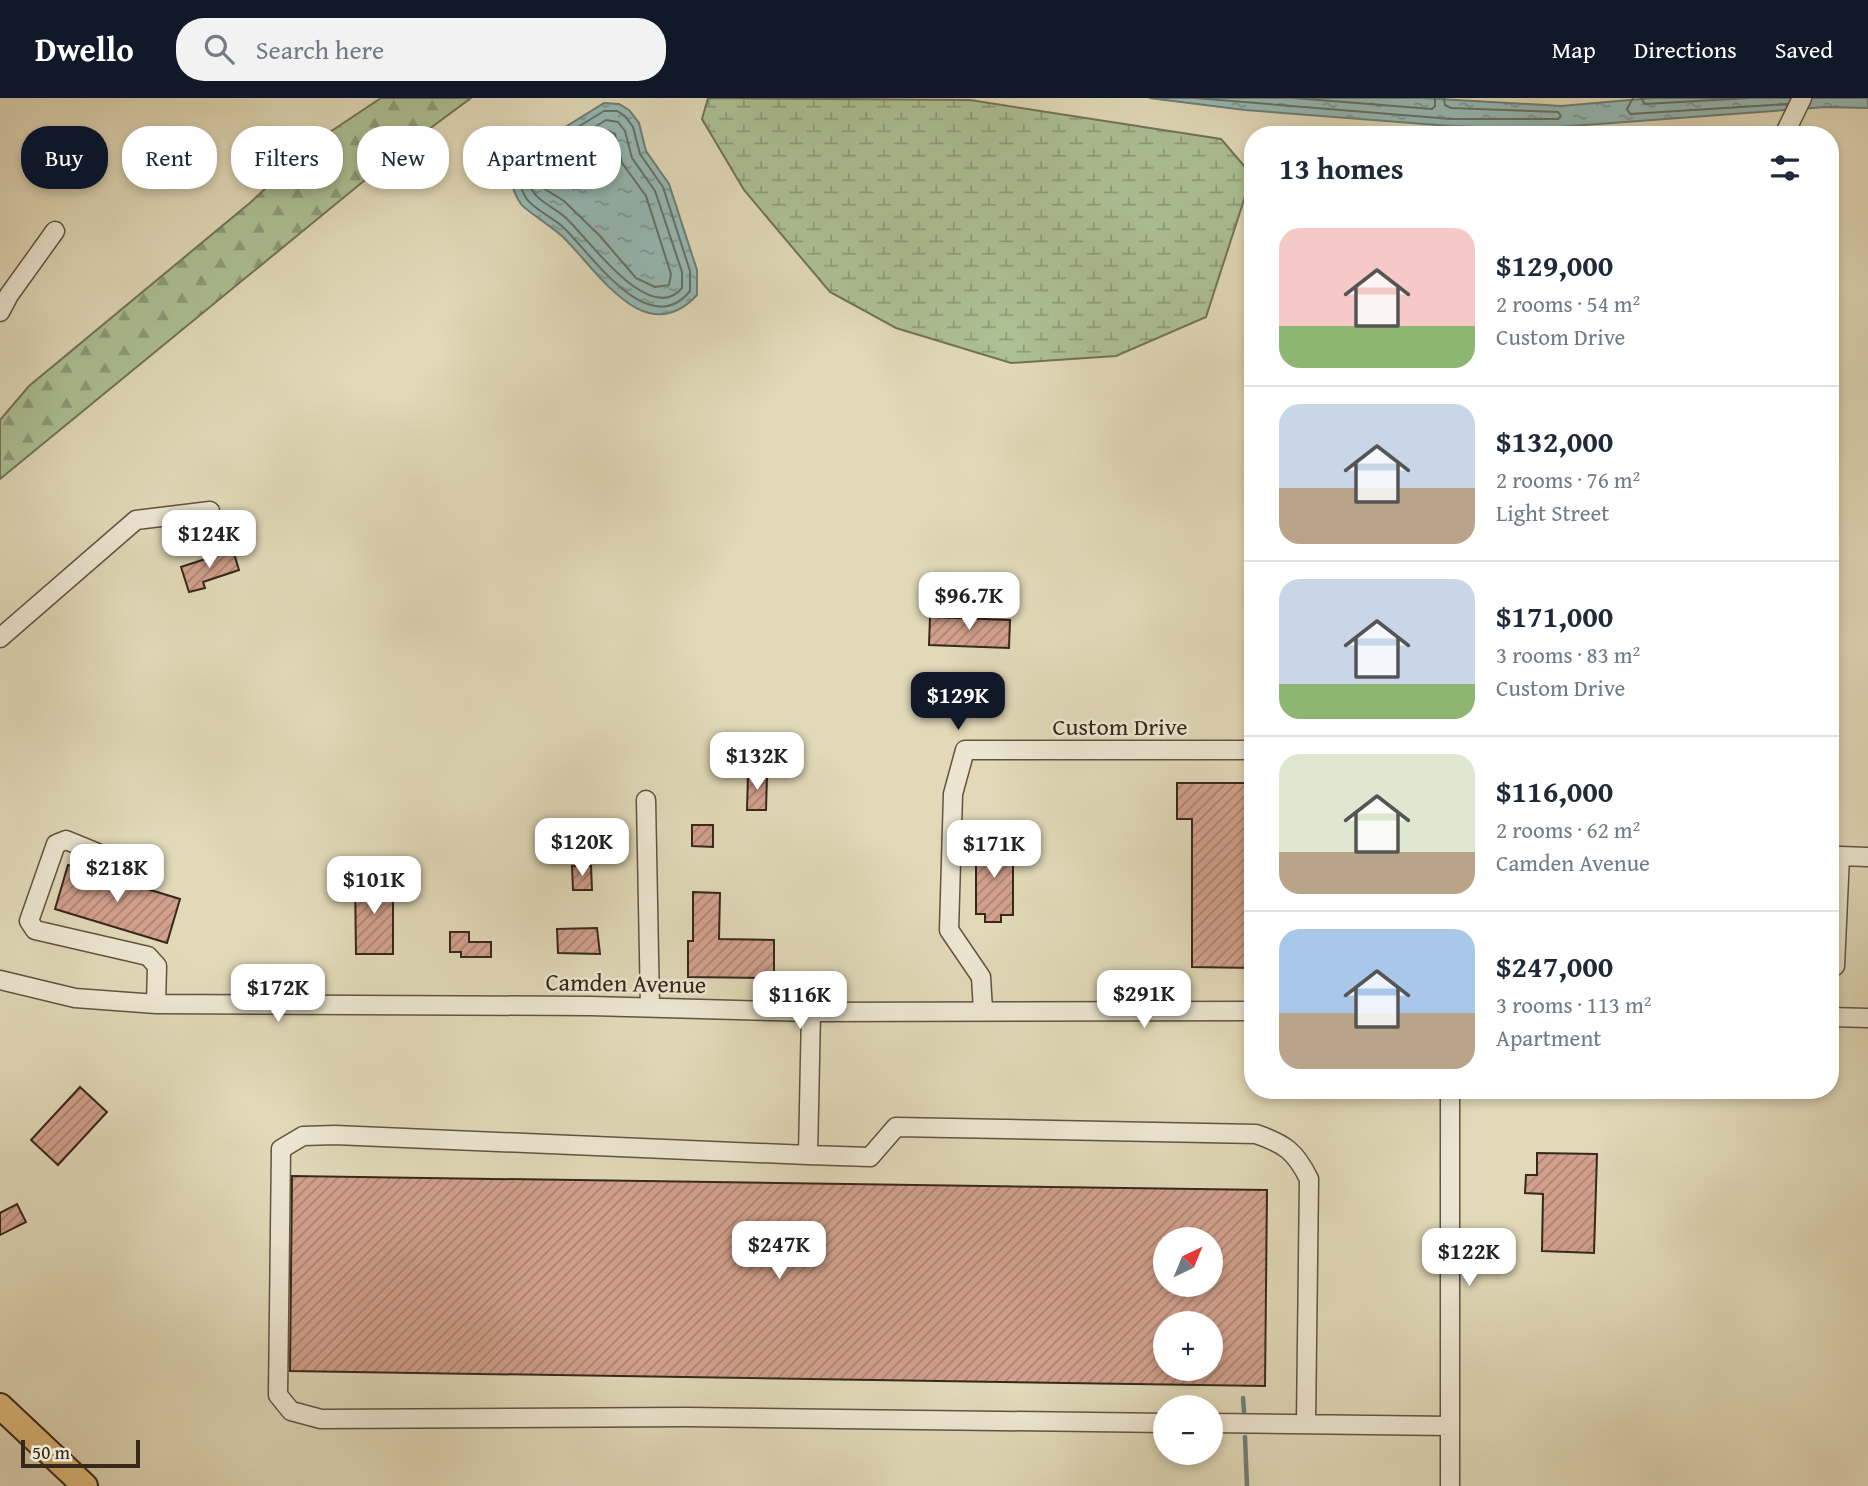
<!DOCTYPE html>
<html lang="en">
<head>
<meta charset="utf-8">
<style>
  body { margin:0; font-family:"Gentium Book Plus",serif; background:#f2f2f3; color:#1f2937; height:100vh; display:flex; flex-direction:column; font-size:26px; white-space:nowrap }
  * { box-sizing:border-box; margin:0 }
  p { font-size:23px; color:#747a83 }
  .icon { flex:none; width:38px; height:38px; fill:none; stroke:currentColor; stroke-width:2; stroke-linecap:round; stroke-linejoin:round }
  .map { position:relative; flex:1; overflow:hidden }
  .sheet { position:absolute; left:1244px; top:28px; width:595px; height:973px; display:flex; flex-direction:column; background:#fff; border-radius:28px; box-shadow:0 4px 10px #0003 }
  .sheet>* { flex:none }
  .top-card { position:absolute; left:21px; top:28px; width:665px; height:63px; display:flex; gap:14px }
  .needle { width:46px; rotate:43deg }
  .tools { position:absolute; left:1153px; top:1129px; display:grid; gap:14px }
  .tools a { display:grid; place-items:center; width:70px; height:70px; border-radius:50%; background:#fff; box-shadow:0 4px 10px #0003; font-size:35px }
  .scale { position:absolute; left:21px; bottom:18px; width:119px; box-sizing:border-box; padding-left:7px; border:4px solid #36281a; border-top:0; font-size:19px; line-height:24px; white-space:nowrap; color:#36281a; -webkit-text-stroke:5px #ece6d1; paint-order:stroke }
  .price { position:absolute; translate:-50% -60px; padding:0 16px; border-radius:14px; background:#fff; color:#222; font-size:23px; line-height:46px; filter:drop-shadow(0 2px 4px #0008) }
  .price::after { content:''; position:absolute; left:50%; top:42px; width:21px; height:16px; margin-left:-10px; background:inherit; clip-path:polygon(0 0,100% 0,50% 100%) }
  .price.current { background:#111827; color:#fff }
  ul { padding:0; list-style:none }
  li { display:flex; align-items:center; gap:21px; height:175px; padding:0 35px }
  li+li { border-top:2px solid #e0e1e3 }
  li span { display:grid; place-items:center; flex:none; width:196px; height:140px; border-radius:21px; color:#555 }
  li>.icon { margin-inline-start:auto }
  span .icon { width:84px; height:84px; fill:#fffc; stroke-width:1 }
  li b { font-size:30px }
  h2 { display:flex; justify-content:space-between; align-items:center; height:84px; padding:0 35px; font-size:30px }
  .chip { padding:0 24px; border-radius:28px; background:#fff; box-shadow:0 4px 10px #0003; font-size:24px; line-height:63px }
  .chip.current { background:#111827; color:#fff }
  header { display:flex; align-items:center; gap:42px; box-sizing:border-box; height:98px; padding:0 35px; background:#111827; color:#fff }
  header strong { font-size:33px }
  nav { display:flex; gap:38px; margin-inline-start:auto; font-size:24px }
  .search { width:490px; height:63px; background:#f2f2f3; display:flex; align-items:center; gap:18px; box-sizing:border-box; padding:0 24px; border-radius:28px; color:#747a83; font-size:26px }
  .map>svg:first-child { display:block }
</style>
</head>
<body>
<header>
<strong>Dwello</strong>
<div class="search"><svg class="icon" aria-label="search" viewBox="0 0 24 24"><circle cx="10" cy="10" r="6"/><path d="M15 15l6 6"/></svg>Search here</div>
<nav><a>Map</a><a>Directions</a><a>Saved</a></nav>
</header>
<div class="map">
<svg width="1868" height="1388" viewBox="0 0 1868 1388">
  <defs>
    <pattern id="forest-firs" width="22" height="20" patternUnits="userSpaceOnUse" patternTransform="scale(1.75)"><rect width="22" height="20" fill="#acc094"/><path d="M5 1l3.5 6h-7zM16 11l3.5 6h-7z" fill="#8d9c78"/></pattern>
    <pattern id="wetland-marsh" width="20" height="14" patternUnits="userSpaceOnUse" patternTransform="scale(1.75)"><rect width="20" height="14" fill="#acc094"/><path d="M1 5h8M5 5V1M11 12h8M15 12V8" fill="none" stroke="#8d9c78"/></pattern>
    <pattern id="water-ripples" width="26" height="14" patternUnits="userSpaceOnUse" patternTransform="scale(1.75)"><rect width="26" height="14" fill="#95b9b4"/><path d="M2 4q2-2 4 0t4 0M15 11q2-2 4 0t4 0" fill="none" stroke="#7a9692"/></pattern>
    <pattern id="building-hatch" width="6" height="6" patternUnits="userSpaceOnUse" patternTransform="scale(1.75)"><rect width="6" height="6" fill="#d2a08c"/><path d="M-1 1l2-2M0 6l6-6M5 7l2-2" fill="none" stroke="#ab8272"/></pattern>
  </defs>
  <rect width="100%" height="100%" fill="#e1d9b8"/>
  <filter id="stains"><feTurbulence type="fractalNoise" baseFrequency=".00286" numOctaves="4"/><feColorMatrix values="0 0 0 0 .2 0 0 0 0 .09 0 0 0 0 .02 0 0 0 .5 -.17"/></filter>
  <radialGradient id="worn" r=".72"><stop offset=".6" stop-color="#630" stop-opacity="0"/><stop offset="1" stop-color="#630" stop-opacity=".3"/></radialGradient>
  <path fill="url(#forest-firs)" stroke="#717457" stroke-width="2" d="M381,0H471L409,46L0,381V322L29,288L251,104L318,42Z"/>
  <path fill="url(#wetland-marsh)" stroke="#717457" stroke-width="2" d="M708,0L970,2L1221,41L1252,77L1206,219L1116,258L1011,265L896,230L830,194L744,92L702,21Z"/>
  <path fill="url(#water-ripples)" stroke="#6f7f76" stroke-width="2" d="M1149,0H1422L1561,8L1653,0H1868V10L1826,9L1531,31L1450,28L1245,12Z
    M604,5L619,6L629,12L639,25L646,53L669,86L697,172V197C645,253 598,173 563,139C554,130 525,112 521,106C510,90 510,78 514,61Z"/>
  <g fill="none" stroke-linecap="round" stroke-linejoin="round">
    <path stroke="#667067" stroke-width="2" d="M1195,0L1451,21H1558L1561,18L1558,14L1451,10L1445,7L1444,0
      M1294,0L1432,11L1435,8V0
      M1633,0L1627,11L1630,16L1788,6
      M1641,0L1645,6L1749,0
      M604,13H617L625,18L633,29L640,56L663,89L690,173V193C649,244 592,157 564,130C554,120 533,111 526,100C519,87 516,78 521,64Z
      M606,22L618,24L625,33L632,60L655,93L682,174V190C650,229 589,142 568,122C559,112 541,105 534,95C528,87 526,79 529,70Z
      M608,33L615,36L622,65L646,98L671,176L669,187L655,189L636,180L600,138L564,103L543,90L538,80L539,76Z"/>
    <path stroke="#6f7f76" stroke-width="4.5" d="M1243,1300L1244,1314
      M1245,1339L1247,1388"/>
  </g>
  <path fill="url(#building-hatch)" stroke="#36281a" stroke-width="2" fill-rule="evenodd" d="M233,452L239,472L203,484L205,490L189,494L181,469Z
    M930,519L1010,522L1009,550L929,547Z
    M748,677H767L766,712H747Z
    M1177,685H1253V870L1192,869V721H1177Z
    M692,727H713V749L692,748Z
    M976,744H1013V817H1001V824H985V816H976Z
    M68,767L180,801L167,845L55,811Z
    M572,768H591L592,792H573Z
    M355,781H393V856H356Z
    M693,794L720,795L719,841L774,842V880L688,879V843H693Z
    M597,830L600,856L558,855L557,831Z
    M450,834H469V844H491V859H461V854H450Z
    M80,989L107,1014L58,1067L31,1042Z
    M1537,1055L1597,1056L1594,1155L1542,1153L1543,1096L1525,1095L1526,1077H1537Z
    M292,1078L1267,1092L1265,1288L290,1273ZM1166,1141H1211V1186H1166ZM1166,1225H1211V1270H1166Z
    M17,1106L26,1124L0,1137V1115Z"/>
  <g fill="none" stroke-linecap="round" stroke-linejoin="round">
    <defs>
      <path id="minor" d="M1784,37L1802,0
        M0,214L9,197L55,133
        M0,540L136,422L210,413
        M646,702L650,909
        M127,767L66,742L56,746L29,823L35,832L148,858L157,868L156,906
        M1830,869L1835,868L1840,758L1868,759
        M0,882L75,900L156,906L591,908L811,914L1253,913
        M983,912L981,879L949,832L953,696L965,652H1253
        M811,914L808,1057L335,1037L303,1038L281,1051L278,1297L291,1313L321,1321L687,1319L1166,1325
        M1830,919L1868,920
        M808,1057L870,1059L896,1029L1256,1036C1285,1046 1295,1053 1309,1081L1306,1326
        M1211,1325L1450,1328
        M1450,1388V992"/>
      <path id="highway" d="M0,1308L85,1388"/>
    </defs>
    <use href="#minor" stroke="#615442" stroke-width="21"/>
    <use href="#highway" stroke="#36281a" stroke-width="28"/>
    <use href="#minor" stroke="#ece6d1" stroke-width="18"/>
    <use href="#highway" stroke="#e0bc7c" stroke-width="24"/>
  </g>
  <g text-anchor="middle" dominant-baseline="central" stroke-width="5" stroke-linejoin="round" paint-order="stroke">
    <g font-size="24" fill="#36281a" stroke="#ece6d1">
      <text x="1120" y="628">Custom Drive</text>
      <text transform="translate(626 885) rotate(1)">Camden Avenue</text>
    </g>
  </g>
  <rect width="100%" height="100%" filter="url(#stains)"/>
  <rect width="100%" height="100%" fill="url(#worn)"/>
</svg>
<div class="tools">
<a><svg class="needle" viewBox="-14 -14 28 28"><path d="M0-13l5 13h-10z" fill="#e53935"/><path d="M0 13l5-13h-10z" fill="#747a83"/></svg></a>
<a>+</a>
<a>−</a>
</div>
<div class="scale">50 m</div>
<b class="price" style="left:209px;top:472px">$124K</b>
<b class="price" style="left:969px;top:534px">$96.7K</b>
<b class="price current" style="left:958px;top:634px">$129K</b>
<b class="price" style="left:757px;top:694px">$132K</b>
<b class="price" style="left:582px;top:780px">$120K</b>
<b class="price" style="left:994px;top:782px">$171K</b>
<b class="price" style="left:117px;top:806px">$218K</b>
<b class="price" style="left:374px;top:818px">$101K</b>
<b class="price" style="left:278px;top:926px">$172K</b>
<b class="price" style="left:1144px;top:932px">$291K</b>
<b class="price" style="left:800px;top:933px">$116K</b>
<b class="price" style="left:779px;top:1183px">$247K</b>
<b class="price" style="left:1469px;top:1190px">$122K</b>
<div class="top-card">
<a class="chip current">Buy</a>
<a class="chip">Rent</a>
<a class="chip">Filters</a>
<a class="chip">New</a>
<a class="chip">Apartment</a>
</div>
<section class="sheet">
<h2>13 homes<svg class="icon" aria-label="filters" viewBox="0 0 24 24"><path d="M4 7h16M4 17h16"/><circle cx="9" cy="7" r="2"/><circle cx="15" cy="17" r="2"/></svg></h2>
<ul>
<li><span style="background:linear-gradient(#f6c9c9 70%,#8fb573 0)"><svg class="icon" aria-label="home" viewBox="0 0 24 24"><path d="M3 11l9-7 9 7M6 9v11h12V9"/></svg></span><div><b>$129,000</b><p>2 rooms · 54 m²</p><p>Custom Drive</p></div></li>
<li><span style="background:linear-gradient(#c9d6e8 60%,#b9a48a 0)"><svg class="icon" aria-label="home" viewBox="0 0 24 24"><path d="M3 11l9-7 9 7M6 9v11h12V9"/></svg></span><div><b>$132,000</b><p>2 rooms · 76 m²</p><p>Light Street</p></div></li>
<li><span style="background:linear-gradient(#c9d6e8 75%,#8fb573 0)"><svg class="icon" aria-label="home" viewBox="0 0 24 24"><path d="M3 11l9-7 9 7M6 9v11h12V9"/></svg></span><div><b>$171,000</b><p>3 rooms · 83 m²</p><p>Custom Drive</p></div></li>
<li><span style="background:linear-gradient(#dfe7d0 70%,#b9a48a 0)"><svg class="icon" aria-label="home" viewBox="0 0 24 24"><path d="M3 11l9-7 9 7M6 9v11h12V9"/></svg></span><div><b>$116,000</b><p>2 rooms · 62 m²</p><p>Camden Avenue</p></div></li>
<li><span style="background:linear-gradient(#a9c7e8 60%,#b9a48a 0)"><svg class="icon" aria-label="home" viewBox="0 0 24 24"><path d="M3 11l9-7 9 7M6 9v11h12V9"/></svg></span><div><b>$247,000</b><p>3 rooms · 113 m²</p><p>Apartment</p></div></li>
</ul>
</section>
</div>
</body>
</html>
